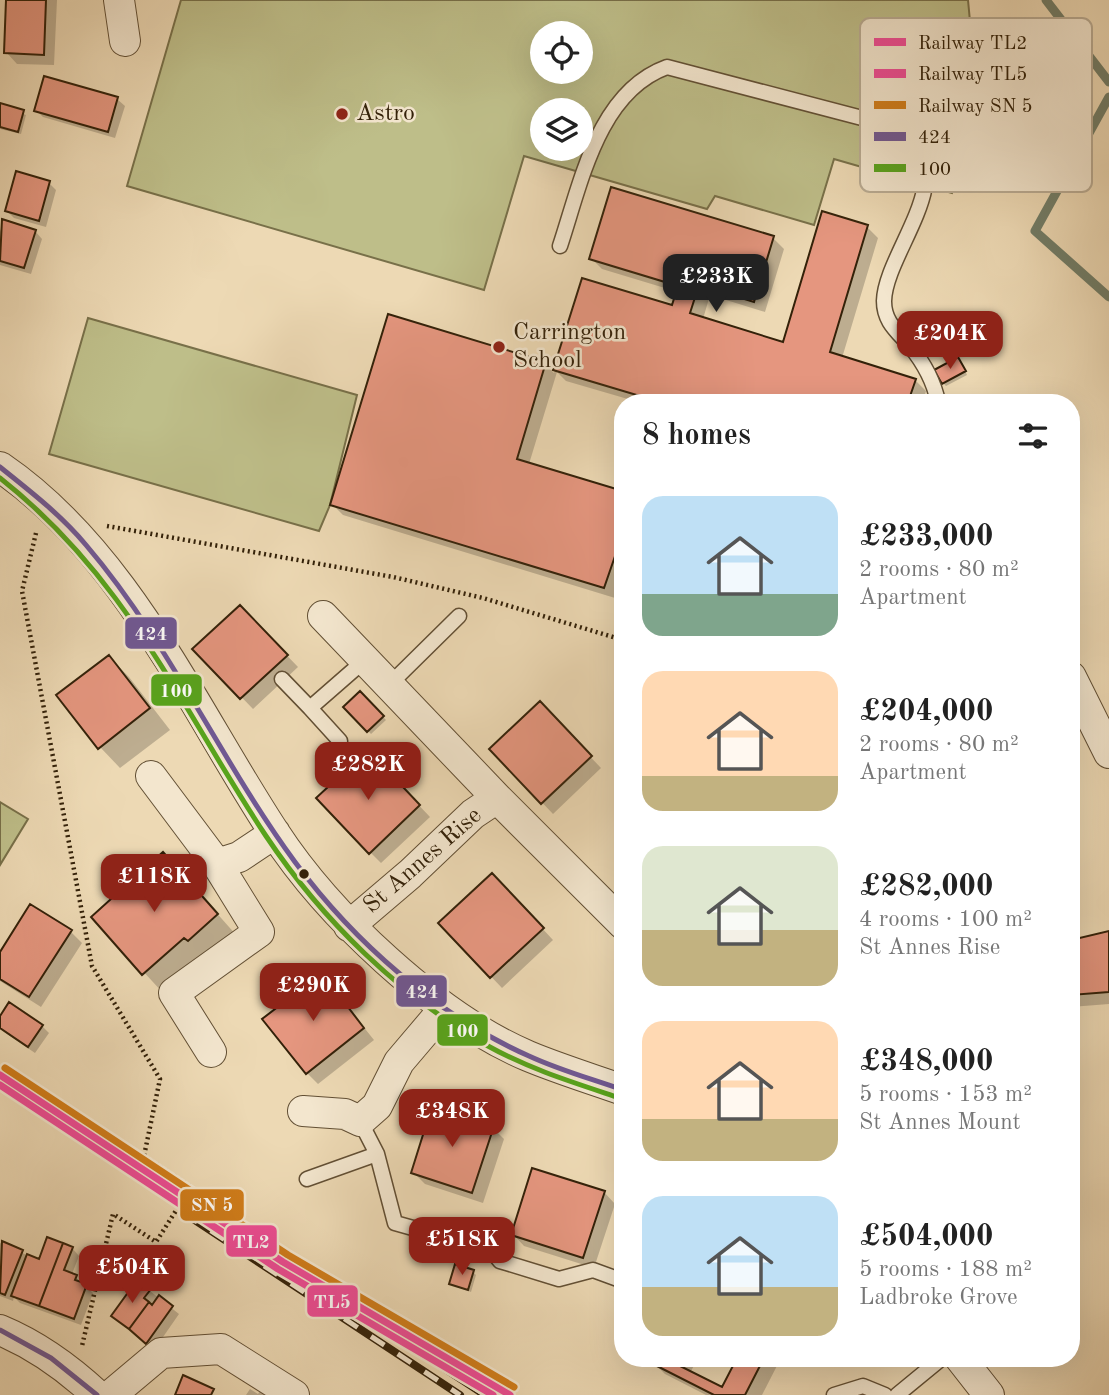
<!DOCTYPE html>
<html lang="en">
<head>
<meta charset="utf-8">
<style>
  body { margin:0; font-family:"Old Standard TT",serif; background:#f6f6f6; color:#222; height:100vh; display:flex; flex-direction:column; font-size:26px; white-space:nowrap }
  * { box-sizing:border-box; margin:0 }
  p { font-size:23px; color:#767676 }
  .icon { flex:none; width:38px; height:38px; fill:none; stroke:currentColor; stroke-width:2; stroke-linecap:round; stroke-linejoin:round }
  .map { position:relative; flex:1; overflow:hidden }
  .details { position:absolute; left:614px; top:394px; width:466px; height:973px; display:flex; flex-direction:column; background:#fff; border-radius:28px; box-shadow:0 7px 28px #0002 }
  .details>* { flex:none }
  .fabs { position:absolute; left:530px; top:21px; display:grid; gap:14px }
  .fabs a { display:grid; place-items:center; width:63px; height:63px; border-radius:50%; background:#fff; box-shadow:0 7px 28px #0002; font-size:35px }
  .price { position:absolute; translate:-50% -60px; padding:0 16px; border-radius:14px; background:#8f2418; color:#fff; font-size:23px; line-height:46px; filter:drop-shadow(0 2px 4px #0008) }
  .price::after { content:''; position:absolute; left:50%; top:42px; width:21px; height:16px; margin-left:-10px; background:inherit; clip-path:polygon(0 0,100% 0,50% 100%) }
  .price.current { background:#222; color:#fff }
  ul { padding:0; list-style:none }
  li { display:flex; align-items:center; gap:21px; height:175px; padding:0 28px }
  li span { display:grid; place-items:center; flex:none; width:196px; height:140px; border-radius:21px; color:#555 }
  li>.icon { margin-inline-start:auto }
  span .icon { width:84px; height:84px; fill:#fffc; stroke-width:1 }
  li b { font-size:30px }
  h2 { display:flex; justify-content:space-between; align-items:center; height:84px; padding:0 28px; font-size:30px }
  .map>svg:first-child { display:block }
</style>
</head>
<body>
<div class="map">
<svg width="1109" height="1395" viewBox="0 0 1109 1395">
  <rect width="100%" height="100%" fill="#edd9b4"/>
  <filter id="stains"><feTurbulence type="fractalNoise" baseFrequency=".00286" numOctaves="4"/><feColorMatrix values="0 0 0 0 .2 0 0 0 0 .09 0 0 0 0 .02 0 0 0 .5 -.17"/></filter>
  <radialGradient id="worn" r=".72"><stop offset=".6" stop-color="#630" stop-opacity="0"/><stop offset="1" stop-color="#630" stop-opacity=".3"/></radialGradient>
  <path fill="#bebe89" stroke="#787049" stroke-width="2" fill-rule="evenodd" d="M181,0H968L980,129L952,193L834,159L814,225L715,196L707,209L524,156L484,290L127,186ZM542,33H581V72H542ZM542,110H581V149H542Z
    M88,318L357,395L330,505L319,531L49,454Z
    M0,802L28,819L0,865Z"/>
  <path fill="#0003" d="M8,0H57L54,65L17,64L6,52Z
    M45,78L117,99L125,106L115,138L43,117L36,110Z
    M0,105L26,115L21,134L0,129Z
    M49,183L56,190L46,227L14,218L6,210Z
    M3,221L35,231L42,239L31,274L0,265V232Z
    M867,227L878,238L842,358L915,380L926,391L923,402H638L566,381L557,372L529,464L623,493V572L615,598L343,515L332,504L545,364L554,373L583,280L673,307L678,292L602,269L591,258L773,238L784,249L765,312L710,295L703,319L784,344Z
    M961,362L967,375L946,386L943,383Z
    M240,607L298,667L253,709L195,649Z
    M109,657L129,677L170,730L120,768L100,747Z
    M360,693L386,720L371,734L346,707Z
    M540,704L601,768L553,814L491,749Z
    M379,763L430,817L381,863L370,852Z
    M183,875L237,936L164,994L93,917Z
    M503,886L553,940L502,988L440,923Z
    M71,932L82,943L41,1007L0,981V955Z
    M1109,933V1004L1071,1007V942Z
    M322,975L374,1040L318,1084L307,1073Z
    M0,1019L42,1026L49,1033L35,1053L4,1032L0,1028Z
    M493,1128L504,1139L483,1203L425,1184L413,1172Z
    M604,1192L615,1204L594,1268L524,1246L513,1234Z
    M0,1243L40,1261L72,1248L79,1256L72,1274L93,1293L81,1325L20,1303L14,1297L13,1301L0,1296Z
    M473,1272L476,1275L471,1292L451,1283Z
    M150,1291L179,1314L154,1350L113,1316Z
    M656,1358H698L690,1373L722,1390L739,1358H781L762,1395H706L665,1374L654,1363Z
    M262,1388L273,1395H246L250,1389L258,1394Z"/>
  <g fill="none" stroke-linecap="round" stroke-linejoin="round">
    <path stroke="#717d68" stroke-width="9" d="M1046,0L1109,82
      M1109,97L1035,231L1109,297"/>
  </g>
  <path fill="#e5967f" stroke="#332109" stroke-width="2" d="M6,0H46L44,55L4,53Z
    M44,76L118,97L108,132L34,111Z
    M0,103L24,110L18,132L0,127Z
    M16,171L50,181L39,221L5,211Z
    M611,187L774,236L754,302L699,285L690,313L783,342L822,211L868,225L830,352L916,379L908,402H821L808,398L806,402H660L553,370L582,278L672,305L678,286L589,259Z
    M2,219L36,230L24,268L0,261Z
    M388,314L546,362L517,459L623,491V533L604,588L330,505Z
    M958,357L966,371L942,384L934,370Z
    M240,605L288,655L240,699L192,649Z
    M109,655L150,708L98,749L56,695Z
    M360,691L384,716L367,732L343,707Z
    M540,701L592,756L541,804L489,749Z
    M368,750L420,805L369,854L316,798Z
    M163,852L218,914L188,941L184,938L142,975L91,917Z
    M492,873L544,928L490,978L438,923Z
    M30,904L72,930L29,997L0,979V952Z
    M1109,931V992L1071,995V940Z
    M322,973L364,1028L306,1074L262,1019Z
    M9,1002L43,1025L28,1047L0,1028V1016Z
    M432,1106L494,1126L472,1193L411,1173Z
    M532,1168L605,1191L583,1258L511,1235Z
    M47,1237L63,1243L39,1306L11,1296L27,1254L39,1259Z
    M2,1241L23,1250L5,1295L0,1293Z
    M63,1243L73,1247L64,1270L77,1275L75,1280L87,1284L74,1319L39,1306Z
    M455,1264L474,1270L468,1290L449,1284Z
    M137,1280L151,1289L144,1298L149,1302L129,1329L111,1316Z
    M159,1295L173,1306L146,1344L129,1329L149,1302L152,1305Z
    M654,1358H681L678,1365L722,1387L737,1358H764L745,1395H714L651,1363Z
    M183,1375L214,1389L211,1395H175Z"/>
  <g fill="none" stroke-linecap="round" stroke-linejoin="round">
    <defs>
      <path id="lane" d="M560,246C581,183 598,92 667,67L885,124C893,129 905,134 912,141C955,182 885,255 884,301C884,322 897,331 910,346C923,362 934,382 938,402
        M282,679L310,708
        M389,685L459,616
        M340,741L310,708L365,660
        M360,1121L377,1154L395,1223L491,1250L500,1261L559,1279L593,1270L623,1281
        M307,1179L377,1154
        M834,1395L863,1386L885,1395
        M897,1395L942,1358"/>
      <path id="street" d="M119,0L125,41
        M0,467C126,553 192,707 274,832C328,915 436,1017 528,1056C559,1069 592,1079 623,1090
        M323,616L497,798
        M1071,677L1109,753
        M151,776L217,864
        M349,926L410,874L473,814L497,798L623,924
        M211,1052L174,993L259,932L217,864L239,857L275,833
        M303,1111L345,1114L360,1121L377,1106L399,1062L444,1009
        M0,1330C36,1345 68,1368 97,1395
        M960,1358L989,1395
        M111,1395L161,1353L221,1349L294,1395"/>
    </defs>
    <use href="#lane" stroke="#624f34" stroke-width="17"/>
    <use href="#street" stroke="#624f34" stroke-width="32"/>
    <path stroke="#332109" stroke-width="4.5" stroke-dasharray="2 3.5" stroke-linecap="butt" d="M107,526L393,577L483,598L623,640
      M36,533L22,591L92,966L160,1079L144,1156L191,1187L156,1242L113,1214L82,1346"/>
    <use href="#lane" stroke="#f3e6ce" stroke-width="14"/>
    <use href="#street" stroke="#f3e6ce" stroke-width="30"/>
    <defs>
      <path id="rail" d="M184,1213L460,1395
        M283,1262L485,1395"/>
    </defs>
    <use href="#rail" stroke="#332109" stroke-width="8"/>
    <use href="#rail" stroke="#f3e6ce" stroke-width="5" stroke-dasharray="16" stroke-linecap="butt"/>
    <defs>
      <path id="bus-1" d="M0,467C30,491 61,515 86,545C169,642 220,760 295,862C354,942 438,1016 529,1056C559,1070 592,1079 623,1090
        M0,1330L51,1358L97,1395"/>
      <path id="bus-2" d="M0,478C128,579 179,705 266,836C322,920 400,996 488,1046C529,1069 575,1083 620,1098"/>
    </defs>
    <use href="#bus-1" stroke="#f3e6ce" stroke-width="10"/>
    <use href="#bus-2" stroke="#f3e6ce" stroke-width="10"/>
    <use href="#bus-1" stroke="#705894" stroke-width="5"/>
    <use href="#bus-2" stroke="#58a41c" stroke-width="5"/>
    <defs>
      <path id="rail-1" d="M0,1075L283,1262L510,1395"/>
      <path id="rail-2" d="M0,1085L278,1269L493,1395"/>
      <path id="rail-3" d="M5,1068L288,1255L514,1387"/>
    </defs>
    <use href="#rail-1" stroke="#f3e6ce" stroke-width="12"/>
    <use href="#rail-2" stroke="#f3e6ce" stroke-width="12"/>
    <use href="#rail-3" stroke="#f3e6ce" stroke-width="12"/>
    <use href="#rail-1" stroke="#ee4b95" stroke-width="7"/>
    <use href="#rail-2" stroke="#ee4b95" stroke-width="7"/>
    <use href="#rail-3" stroke="#d07c19" stroke-width="7"/>
  </g>
  <g fill="#8f2418" stroke="#f3e6ce" stroke-width="2.5">
    <circle cx="342" cy="114" r="7"/>
    <circle cx="499" cy="347" r="7"/>
  </g>
  <circle fill="#332109" stroke="#f3e6ce" stroke-width="2.5" cx="304" cy="874" r="6"/>
  <g text-anchor="middle" dominant-baseline="central" stroke-width="5" stroke-linejoin="round" paint-order="stroke">
    <g font-size="24" fill="#332109" stroke="#f3e6ce" text-anchor="start">
      <text x="356" y="114">Astro</text>
      <text x="513" y="333">Carrington<tspan x="513" dy="28">School</tspan></text>
    </g>
    <g font-size="24" fill="#332109" stroke="#f3e6ce">
      <text transform="translate(423 861) rotate(-41)">St Annes Rise</text>
    </g>
  </g>
  <rect x="860" y="18" width="232" height="174" rx="10" fill="#f3e6ce" stroke="#b9ab93" stroke-width="2"/>
  <rect x="874" y="38" width="32" height="8" fill="#ee4b95"/>
  <rect x="874" y="69" width="32" height="9" fill="#ee4b95"/>
  <rect x="874" y="101" width="32" height="8" fill="#d07c19"/>
  <rect x="874" y="132" width="32" height="9" fill="#705894"/>
  <rect x="874" y="164" width="32" height="8" fill="#58a41c"/>
  <g font-size="19" fill="#332109">
    <text x="918" y="49">Railway TL2</text>
    <text x="918" y="80">Railway TL5</text>
    <text x="918" y="112">Railway SN 5</text>
    <text x="918" y="143">424</text>
    <text x="918" y="175">100</text>
  </g>
  <g stroke="#f3e6ce" stroke-width="2.5">
    <rect x="124" y="616" width="54" height="34" rx="7" fill="#705894"/>
    <rect x="150" y="673" width="53" height="34" rx="7" fill="#58a41c"/>
    <rect x="395" y="974" width="53" height="34" rx="7" fill="#705894"/>
    <rect x="436" y="1013" width="53" height="34" rx="7" fill="#58a41c"/>
    <rect x="179" y="1188" width="66" height="34" rx="7" fill="#d07c19"/>
    <rect x="225" y="1224" width="53" height="34" rx="7" fill="#ee4b95"/>
    <rect x="306" y="1284" width="53" height="34" rx="7" fill="#ee4b95"/>
  </g>
  <g font-size="19" text-anchor="middle" font-weight="bold" fill="#fff">
    <text x="151" y="640">424</text>
    <text x="176" y="697">100</text>
    <text x="422" y="998">424</text>
    <text x="462" y="1037">100</text>
    <text x="212" y="1211">SN 5</text>
    <text x="251" y="1248">TL2</text>
    <text x="332" y="1308">TL5</text>
  </g>
  <rect width="100%" height="100%" filter="url(#stains)"/>
  <rect width="100%" height="100%" fill="url(#worn)"/>
</svg>
<div class="fabs">
<a><svg class="icon" aria-label="locate" viewBox="0 0 24 24"><circle cx="12" cy="12" r="6"/><path d="M12 2v4M12 18v4M2 12h4M18 12h4"/></svg></a>
<a><svg class="icon" aria-label="layers" viewBox="0 0 24 24"><path d="M12 4l9 5-9 5-9-5zM3 14l9 5 9-5"/></svg></a>
</div>
<b class="price current" style="left:716px;top:314px">£233K</b>
<b class="price" style="left:950px;top:371px">£204K</b>
<b class="price" style="left:368px;top:802px">£282K</b>
<b class="price" style="left:154px;top:914px">£118K</b>
<b class="price" style="left:313px;top:1023px">£290K</b>
<b class="price" style="left:452px;top:1149px">£348K</b>
<b class="price" style="left:462px;top:1277px">£518K</b>
<b class="price" style="left:132px;top:1305px">£504K</b>
<section class="details">
<h2>8 homes<svg class="icon" aria-label="filters" viewBox="0 0 24 24"><path d="M4 7h16M4 17h16"/><circle cx="9" cy="7" r="2"/><circle cx="15" cy="17" r="2"/></svg></h2>
<ul>
<li><span style="background:linear-gradient(#bfe0f5 70%,#7fa58c 0)"><svg class="icon" aria-label="home" viewBox="0 0 24 24"><path d="M3 11l9-7 9 7M6 9v11h12V9"/></svg></span><div><b>£233,000</b><p>2 rooms · 80 m²</p><p>Apartment</p></div></li>
<li><span style="background:linear-gradient(#ffd9b3 75%,#c2b280 0)"><svg class="icon" aria-label="home" viewBox="0 0 24 24"><path d="M3 11l9-7 9 7M6 9v11h12V9"/></svg></span><div><b>£204,000</b><p>2 rooms · 80 m²</p><p>Apartment</p></div></li>
<li><span style="background:linear-gradient(#dfe7d0 60%,#c2b280 0)"><svg class="icon" aria-label="home" viewBox="0 0 24 24"><path d="M3 11l9-7 9 7M6 9v11h12V9"/></svg></span><div><b>£282,000</b><p>4 rooms · 100 m²</p><p>St Annes Rise</p></div></li>
<li><span style="background:linear-gradient(#ffd9b3 70%,#c2b280 0)"><svg class="icon" aria-label="home" viewBox="0 0 24 24"><path d="M3 11l9-7 9 7M6 9v11h12V9"/></svg></span><div><b>£348,000</b><p>5 rooms · 153 m²</p><p>St Annes Mount</p></div></li>
<li><span style="background:linear-gradient(#bfe0f5 65%,#c2b280 0)"><svg class="icon" aria-label="home" viewBox="0 0 24 24"><path d="M3 11l9-7 9 7M6 9v11h12V9"/></svg></span><div><b>£504,000</b><p>5 rooms · 188 m²</p><p>Ladbroke Grove</p></div></li>
</ul>
</section>
</div>
</body>
</html>
